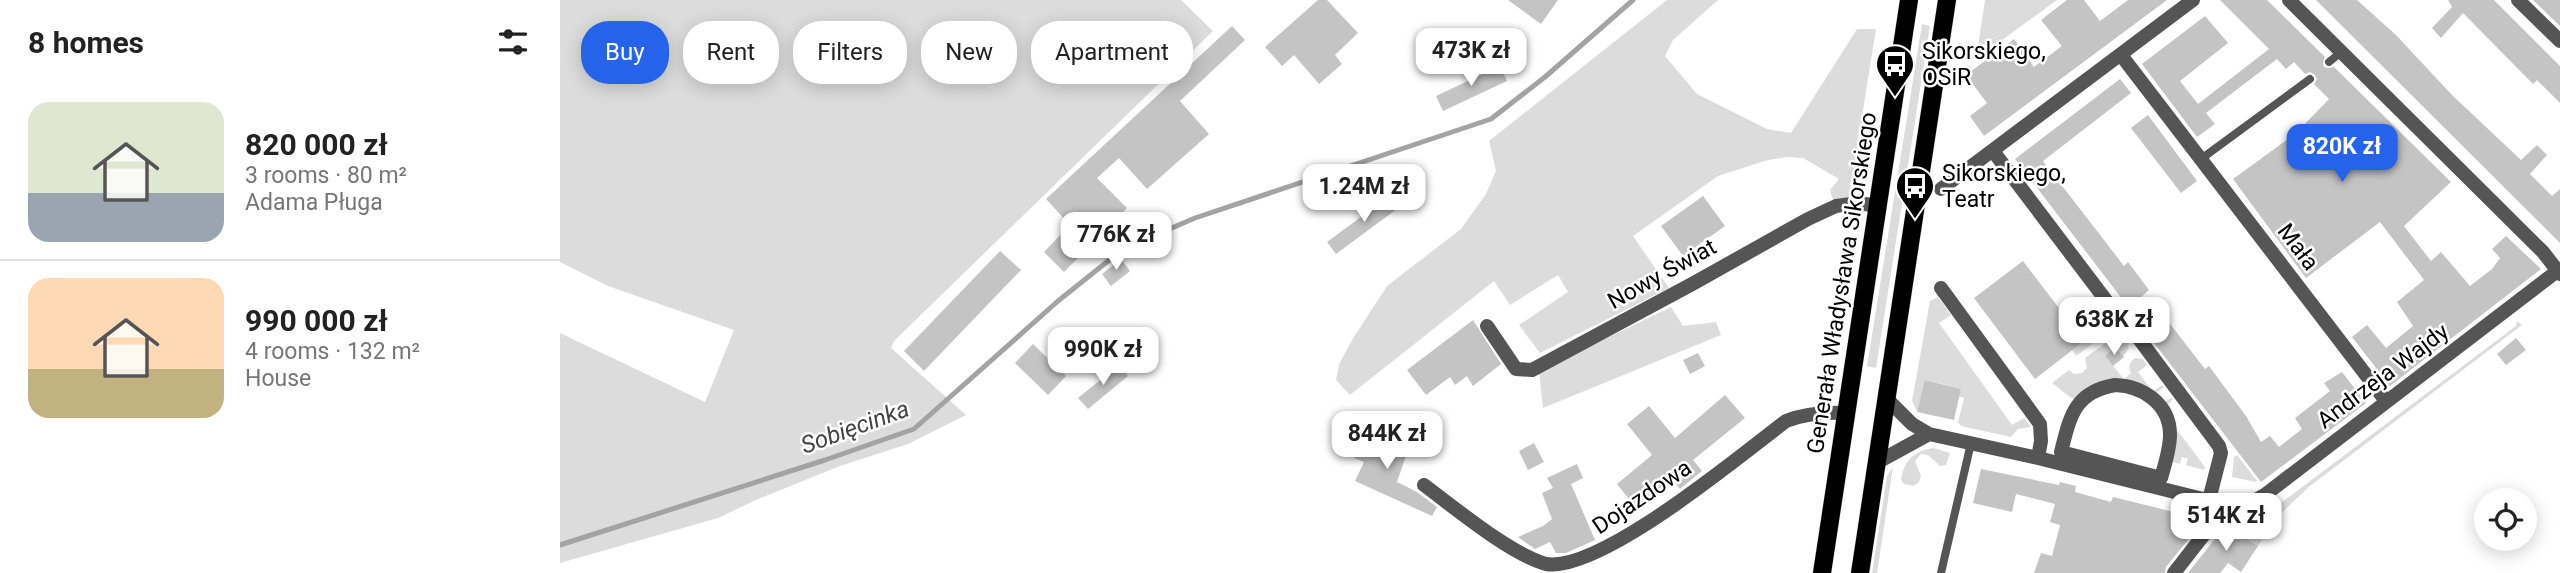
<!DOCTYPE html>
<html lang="en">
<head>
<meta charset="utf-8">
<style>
  body { margin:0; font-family:Roboto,sans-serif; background:#f6f6f6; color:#222; height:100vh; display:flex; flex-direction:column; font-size:26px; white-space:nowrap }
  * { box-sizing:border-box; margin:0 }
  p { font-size:23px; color:#767676 }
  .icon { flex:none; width:38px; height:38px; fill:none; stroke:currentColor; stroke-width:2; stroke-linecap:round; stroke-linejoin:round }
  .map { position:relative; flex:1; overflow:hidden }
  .details { display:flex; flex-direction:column; background:#fff; width:560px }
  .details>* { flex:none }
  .top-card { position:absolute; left:21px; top:21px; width:665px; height:63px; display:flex; gap:14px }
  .buttons { position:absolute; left:1914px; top:488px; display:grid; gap:14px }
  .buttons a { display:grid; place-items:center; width:63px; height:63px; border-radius:50%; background:#fff; box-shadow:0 4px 18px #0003; font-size:35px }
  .price { position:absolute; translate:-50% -60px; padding:0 16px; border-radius:14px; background:#fff; color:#222; font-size:23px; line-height:46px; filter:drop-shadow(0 2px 4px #0008) }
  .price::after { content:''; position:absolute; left:50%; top:42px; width:21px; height:16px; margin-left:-10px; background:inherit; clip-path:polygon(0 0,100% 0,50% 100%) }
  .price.current { background:#2563eb; color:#fff }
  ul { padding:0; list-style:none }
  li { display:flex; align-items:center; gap:21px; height:175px; padding:0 28px }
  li+li { border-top:2px solid #e0e0e0 }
  li span { display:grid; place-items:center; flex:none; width:196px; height:140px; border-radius:21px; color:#555 }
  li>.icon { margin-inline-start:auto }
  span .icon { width:84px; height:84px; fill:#fffc; stroke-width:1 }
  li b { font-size:30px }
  h2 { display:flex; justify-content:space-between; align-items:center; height:84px; padding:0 28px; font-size:30px }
  .pill { padding:0 24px; border-radius:28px; background:#fff; box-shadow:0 4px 18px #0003; font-size:24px; line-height:63px }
  .pill.current { background:#2563eb; color:#fff }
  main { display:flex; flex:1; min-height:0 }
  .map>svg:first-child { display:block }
</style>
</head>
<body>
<main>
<section class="details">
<h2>8 homes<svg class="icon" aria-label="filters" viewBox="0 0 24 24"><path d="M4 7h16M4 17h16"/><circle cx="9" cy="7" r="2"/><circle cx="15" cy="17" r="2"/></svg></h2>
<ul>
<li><span style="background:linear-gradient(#dfe7d0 65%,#9aa5b1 0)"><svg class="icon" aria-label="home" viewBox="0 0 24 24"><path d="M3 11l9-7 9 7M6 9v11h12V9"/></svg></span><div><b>820 000 zł</b><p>3 rooms · 80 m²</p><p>Adama Pługa</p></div></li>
<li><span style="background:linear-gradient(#ffd9b3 65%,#c2b280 0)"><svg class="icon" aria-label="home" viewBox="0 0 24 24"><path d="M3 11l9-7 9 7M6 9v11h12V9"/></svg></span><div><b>990 000 zł</b><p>4 rooms · 132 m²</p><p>House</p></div></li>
</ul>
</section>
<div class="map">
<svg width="2000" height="573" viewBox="0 0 2000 573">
  <rect width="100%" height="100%" fill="#fff"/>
  <path fill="#dcdcdc" d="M0,0H621L653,31L334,341L331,348L406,415L348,444L280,466L198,499L158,518L0,563V333L145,402L174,330L48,286L0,262Z
    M1107,0H1158L1113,40L1105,56L1137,94L1207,129L1231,133L1297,29H1316L1289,197L1273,200L1270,190L1279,179L1243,158L1228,157L1208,160L1158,176L1073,236L1109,288L980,353L959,325L1008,292L998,275L950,305L934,281L790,395L776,380L779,364L792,340L827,286L901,229L926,194L936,171L929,141Z
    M1425,0H1497L1416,59Z
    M1362,24L1370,26L1316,368L1307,366Z
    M1378,297L1391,315L1379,323L1452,425L1464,418L1471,427L1458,429L1451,437L1401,426L1398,422L1404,398L1399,396L1401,389L1366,380L1357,412L1352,401L1370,301Z
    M1111,307L1123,326L1156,322L1161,335L983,408L979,371Z
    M1554,320L1558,325L1516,356L1512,350Z
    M1957,321L1962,325L1750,486L1719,515L1717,506L1956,326Z
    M1562,331C1569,340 1572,347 1563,356L1555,347L1545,356L1564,379L1571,373C1567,366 1570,362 1575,358L1583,359L1587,365L1578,372L1593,392L1602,385L1604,387L1595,394L1602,404L1611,398L1613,399L1605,408L1617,423L1609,427L1605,413L1566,385L1519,404L1492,383L1509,370L1514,374L1522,373L1527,368L1525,358Z
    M1618,431L1645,467L1644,470L1626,465L1628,459L1622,457L1620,464L1606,460L1610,432Z
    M1373,448L1390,453L1386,465L1380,466L1368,455L1361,454L1355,461L1361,476L1359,482L1353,486L1344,484L1341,480C1344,461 1353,451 1373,448Z
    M1677,455L1697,481L1696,482L1672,477L1674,457Z
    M1333,467L1317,573H1312L1327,476Z
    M1673,520L1685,522L1706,533L1698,546L1666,525Z"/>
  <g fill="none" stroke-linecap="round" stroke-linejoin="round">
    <path stroke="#a3a3a3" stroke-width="5" d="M0,545L265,460L354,429L498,301L563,249L635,218L931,119L985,77L1073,0"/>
  </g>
  <path fill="#c4c4c4" d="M758,0H767L798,33L775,55L782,64L759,84L734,55L722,66L705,47Z
    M948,0H998L981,24Z
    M1507,0H1524L1540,21L1568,0H1607L1424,136L1410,116L1427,103L1406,75L1454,39L1474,67L1502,46L1481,20Z
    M1660,0H1707L1765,57L1763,62L1764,67L1769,68L1774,67L1891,182L1844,226L1871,261L1881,252L1910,286L1932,269L1940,258L1932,249L1946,236L1981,269L1830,386L1792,337L1807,325L1826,348L1853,326L1837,302L1864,280L1820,222L1746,278L1673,179L1735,134L1769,99L1754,84L1757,79L1755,75L1750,72L1745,74L1734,62L1726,69L1717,59L1646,113L1655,124L1637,137L1582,64L1645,16L1668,43L1620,81L1638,104L1709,49Z
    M1756,0H1797L1836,35L1892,95L1961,160L1977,145L1987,155L1970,174L1992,196L2000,189V243Z
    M1888,0H1934L2000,66V103L1977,80L1973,84L1903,13L1881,38L1872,28L1892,7Z
    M1973,0H2000V26Z
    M672,26L685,40L620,101L649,134L587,189L559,158L537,178L567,208L504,272L484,252L510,225L486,199Z
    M940,66L947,81L883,111L876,96Z
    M1560,79L1571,93L1483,161L1564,266L1568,262L1589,290L1569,308L1455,159Z
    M1588,115L1637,181L1621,193L1571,128Z
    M832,194L841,206L776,254L767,242Z
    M1143,196L1165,226L1123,256L1101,226Z
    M440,251L461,270L364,371L344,351Z
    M561,259L570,271L551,286L542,274Z
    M1463,261L1524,341L1475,379L1414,298Z
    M1600,311L1645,369L1649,366L1686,416L1701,442L1710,436L1719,447L1742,429L1735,418L1770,391L1764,383L1782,372L1806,403L1701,482L1581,326Z
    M913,320L941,364L913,386L907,376L895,385L890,377L866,395L847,370Z
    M1956,338L1966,350L1946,365L1937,354Z
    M473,344L506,376L488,395L455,363Z
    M1555,347L1564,357L1553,366L1545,356Z
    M1138,353L1145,366L1130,374L1123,360Z
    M559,365L568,376L528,409L518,398Z
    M1365,380L1401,389L1394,420L1357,412Z
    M1165,395L1185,418L1133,460L1142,471L1120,489L1112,479L1076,508L1057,484L1092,455L1067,424L1089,406L1115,438Z
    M803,431L849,447L837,482L857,492L877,507L872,516L795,481L804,462L794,458Z
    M974,443L984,462L968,470L959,451Z
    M1017,464L1023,478L1011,484L1035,540L1006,553H996L990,542L975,549L958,537L983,526L992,519L982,493L993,488L987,478Z
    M1421,469L1499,485L1500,482L1516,486L1515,492L1551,502L1553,497L1634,517L1627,541L1606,567L1605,573H1474L1481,553L1492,556L1500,525L1490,522L1495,504L1456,494L1452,512L1413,503Z
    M1666,525L1698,546L1681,572L1668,563L1660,573H1628Z"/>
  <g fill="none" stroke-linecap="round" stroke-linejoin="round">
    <defs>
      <path id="primary" d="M1262,573L1349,0
        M1300,573L1387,0"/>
    </defs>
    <use href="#primary" stroke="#dbdbdb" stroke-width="19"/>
    <path stroke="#555" stroke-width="8" d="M1769,62L1781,52
      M1641,159L1750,79
      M1381,573L1411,443"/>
    <path stroke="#555" stroke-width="14" d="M1729,0L1983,252L2000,274
      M1958,0L2000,41
      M1561,55L1826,401
      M1433,151L1548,303
      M1381,189L1633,0
      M1381,288L1480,424L1481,441L1478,458
      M1562,316L1659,446L1661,453L1649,500
      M927,326L956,369L972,370L1134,283L1248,219L1276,206L1299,203L1318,206
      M1555,385C1583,386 1610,404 1610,435C1610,449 1605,464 1601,478L1501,452C1510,417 1514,392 1555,385Z
      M1326,398L1352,424L1369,434L1478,458L1667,505H1687L1706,494L2000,269
      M1316,463L1369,434
      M864,485C895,508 950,554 986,564C1040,573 1181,455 1226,421C1246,413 1265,412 1286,413
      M1614,573L1667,505"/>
    <use href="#primary" stroke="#000" stroke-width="18"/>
  </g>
  <defs>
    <symbol id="bus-pin" viewBox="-11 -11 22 30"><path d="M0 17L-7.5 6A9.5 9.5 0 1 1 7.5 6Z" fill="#000" stroke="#fff"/><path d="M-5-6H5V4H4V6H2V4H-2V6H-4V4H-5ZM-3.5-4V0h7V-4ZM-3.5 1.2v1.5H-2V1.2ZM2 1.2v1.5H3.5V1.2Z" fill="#fff"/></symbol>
  </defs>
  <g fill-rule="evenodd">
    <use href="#bus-pin" x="1313" y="42" width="44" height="60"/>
    <use href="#bus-pin" x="1333" y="164" width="44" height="60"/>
  </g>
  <g text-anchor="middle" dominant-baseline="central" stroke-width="5" stroke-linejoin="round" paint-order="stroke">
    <g font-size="23" fill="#000" stroke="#fff" text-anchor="start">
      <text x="1362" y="51">Sikorskiego,<tspan x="1362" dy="26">OSiR</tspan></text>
      <text x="1382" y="173">Sikorskiego,<tspan x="1382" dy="26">Teatr</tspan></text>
    </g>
    <g font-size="23" fill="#000" stroke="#fff">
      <text transform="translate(1738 247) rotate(53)">Mała</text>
      <text transform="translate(1102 274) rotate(-29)">Nowy Świat</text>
      <text transform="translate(1282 283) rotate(-81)">Generała Władysława Sikorskiego</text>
      <text transform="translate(1823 376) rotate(-37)">Andrzeja Wajdy</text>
      <text transform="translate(1082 497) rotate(-34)">Dojazdowa</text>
    </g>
    <g font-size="24" font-style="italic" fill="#444" stroke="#fff">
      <text transform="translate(295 427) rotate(-20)">Sobięcinka</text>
    </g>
  </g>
</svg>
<div class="buttons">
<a><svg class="icon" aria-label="locate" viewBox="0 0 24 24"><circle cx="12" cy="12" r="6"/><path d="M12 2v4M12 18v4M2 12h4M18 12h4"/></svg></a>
</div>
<b class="price" style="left:911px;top:88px">473K zł</b>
<b class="price current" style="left:1782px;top:184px">820K zł</b>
<b class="price" style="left:804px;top:224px">1.24M zł</b>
<b class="price" style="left:556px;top:272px">776K zł</b>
<b class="price" style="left:1554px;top:357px">638K zł</b>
<b class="price" style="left:543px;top:387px">990K zł</b>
<b class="price" style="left:827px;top:471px">844K zł</b>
<b class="price" style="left:1666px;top:553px">514K zł</b>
<div class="top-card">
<a class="pill current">Buy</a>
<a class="pill">Rent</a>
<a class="pill">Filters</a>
<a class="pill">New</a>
<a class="pill">Apartment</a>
</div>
</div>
</main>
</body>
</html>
